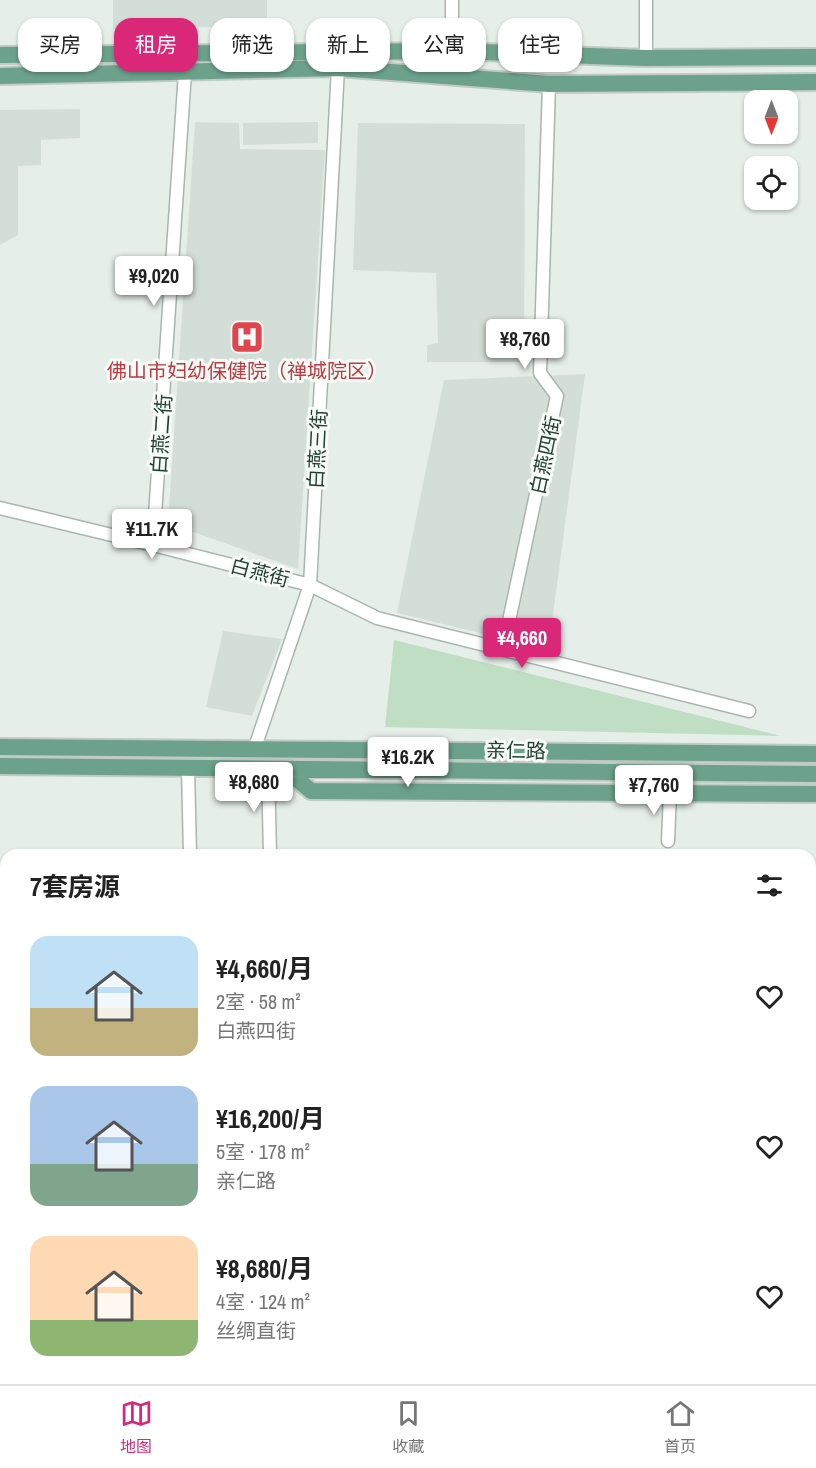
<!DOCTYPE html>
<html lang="zh">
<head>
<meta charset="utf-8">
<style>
  body { margin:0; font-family:"Archivo Narrow","Noto Sans SC",sans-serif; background:#f6f6f6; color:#222; height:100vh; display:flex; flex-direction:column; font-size:22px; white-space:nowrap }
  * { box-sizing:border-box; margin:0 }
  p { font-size:20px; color:#767676 }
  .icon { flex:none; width:33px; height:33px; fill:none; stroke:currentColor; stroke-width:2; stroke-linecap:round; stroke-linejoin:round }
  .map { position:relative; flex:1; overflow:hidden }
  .details { position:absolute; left:0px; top:849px; width:816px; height:536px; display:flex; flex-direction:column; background:#fff; border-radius:18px 18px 0 0; box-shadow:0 2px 4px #0004 }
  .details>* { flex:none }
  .top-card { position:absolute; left:18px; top:18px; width:780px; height:54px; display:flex; gap:12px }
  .needle { width:39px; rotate:180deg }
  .tools { position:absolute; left:744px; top:90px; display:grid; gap:12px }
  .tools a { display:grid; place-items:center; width:54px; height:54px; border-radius:12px; background:#fff; box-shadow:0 2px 4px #0004; font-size:30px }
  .price { position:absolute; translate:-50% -51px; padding:0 14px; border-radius:6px; background:#fff; color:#222; font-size:20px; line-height:39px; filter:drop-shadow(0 2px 3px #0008) }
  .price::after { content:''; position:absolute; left:50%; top:36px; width:18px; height:14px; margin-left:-9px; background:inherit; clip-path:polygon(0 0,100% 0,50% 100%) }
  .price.current { background:#db2777; color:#fff }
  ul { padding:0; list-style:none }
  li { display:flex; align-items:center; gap:18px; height:150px; padding:0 30px }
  li span { display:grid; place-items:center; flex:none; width:168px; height:120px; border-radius:18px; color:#555 }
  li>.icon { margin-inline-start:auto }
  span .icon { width:72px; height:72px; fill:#fffc; stroke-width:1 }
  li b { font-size:26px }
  h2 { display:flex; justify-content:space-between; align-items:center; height:72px; padding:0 30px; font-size:26px }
  .chip { padding:0 21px; border-radius:18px; background:#fff; box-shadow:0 2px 4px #0004; font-size:21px; line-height:54px }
  .chip.current { background:#db2777; color:#fff }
  .dock { display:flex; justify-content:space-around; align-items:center; height:84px; border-top:2px solid #e0e0e0; background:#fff; font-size:16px; color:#767676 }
  .dock a { display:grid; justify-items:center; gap:3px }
  .dock .current { color:#db2777 }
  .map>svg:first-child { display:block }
</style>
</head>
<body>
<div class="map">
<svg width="816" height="1384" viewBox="0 0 816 1384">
  <rect width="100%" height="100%" fill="#e6eee9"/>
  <path fill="#d4ded8" d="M113,0H267V26L113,29Z
    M80,109V138L41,140V165L18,166V235L0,245V110Z
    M195,122L239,123L240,149L325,150L298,569L168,523Z
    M318,122V143L243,145V123Z
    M358,123L525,124L524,362H427V345L438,343L436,273L353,270Z
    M585,374L553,615L546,649L397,613L444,380Z
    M223,631L282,639L252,716L206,707Z"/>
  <path fill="#c0dec4" d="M394,640L781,736L385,727Z"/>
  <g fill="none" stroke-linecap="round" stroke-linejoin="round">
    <defs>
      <path id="minor" d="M646,0V58
        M452,51V0
        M0,508L153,545L310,585L377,618L749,711
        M153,545L185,72
        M503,649L557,396L540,373L549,84
        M254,750L310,585L338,68
        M188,768L190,855
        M268,769L270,855
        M668,841L670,793
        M0,877L6,878
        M0,997H6
        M810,1075H816
        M0,1079H6
        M0,1142H6
        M0,1243L6,1244
        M810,1343L816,1339
        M276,1378V1384
        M465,1378V1384
        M494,1378L496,1384
        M639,1378L644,1384
        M556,1384L558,1378
        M676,1384L681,1378
        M756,1384V1378"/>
      <path id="major" d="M0,55L452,51L646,58L816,57
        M0,76L338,68L549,84L816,82
        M0,747L816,754
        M0,766L816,774
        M285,769L311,791L816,794"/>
    </defs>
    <use href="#minor" stroke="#a8b6af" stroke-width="15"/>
    <use href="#major" stroke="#c2cac6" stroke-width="20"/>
    <use href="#minor" stroke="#fff" stroke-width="12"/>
    <use href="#major" stroke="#6ca28c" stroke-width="16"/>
  </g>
  <defs>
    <symbol id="hospital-square" viewBox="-11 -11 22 22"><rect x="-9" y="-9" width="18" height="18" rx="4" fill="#e0444e" stroke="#f7fbf8"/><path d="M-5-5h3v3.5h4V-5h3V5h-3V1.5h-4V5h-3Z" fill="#fff"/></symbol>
  </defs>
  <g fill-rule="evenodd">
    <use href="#hospital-square" x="228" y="318" width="38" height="38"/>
  </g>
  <g text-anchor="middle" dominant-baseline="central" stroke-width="6" stroke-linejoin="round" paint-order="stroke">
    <g font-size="20" fill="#be3a42" stroke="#f7fbf8">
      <text x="247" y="370">佛山市妇幼保健院（禅城院区）</text>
    </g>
    <g font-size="20" fill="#254035" stroke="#f7fbf8">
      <text transform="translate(161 434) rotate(-86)">白燕二街</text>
      <text transform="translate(317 449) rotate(-87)">白燕三街</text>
      <text transform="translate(545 455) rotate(-78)">白燕四街</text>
      <text transform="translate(260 572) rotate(15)">白燕街</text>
      <text transform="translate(516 750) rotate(1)">亲仁路</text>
    </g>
  </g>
</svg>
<div class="tools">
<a><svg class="needle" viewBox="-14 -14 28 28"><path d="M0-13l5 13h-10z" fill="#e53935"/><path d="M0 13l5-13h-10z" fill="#767676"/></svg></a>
<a><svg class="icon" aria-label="locate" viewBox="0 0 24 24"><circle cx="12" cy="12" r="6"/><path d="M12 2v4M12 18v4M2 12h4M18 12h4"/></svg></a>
</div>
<b class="price" style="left:154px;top:307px">¥9,020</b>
<b class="price" style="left:525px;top:370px">¥8,760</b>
<b class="price" style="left:152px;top:560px">¥11.7K</b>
<b class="price current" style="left:522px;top:669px">¥4,660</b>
<b class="price" style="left:408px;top:788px">¥16.2K</b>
<b class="price" style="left:254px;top:813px">¥8,680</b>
<b class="price" style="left:654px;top:816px">¥7,760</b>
<div class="top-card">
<a class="chip">买房</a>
<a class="chip current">租房</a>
<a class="chip">筛选</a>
<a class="chip">新上</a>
<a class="chip">公寓</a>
<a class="chip">住宅</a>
</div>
<section class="details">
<h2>7套房源<svg class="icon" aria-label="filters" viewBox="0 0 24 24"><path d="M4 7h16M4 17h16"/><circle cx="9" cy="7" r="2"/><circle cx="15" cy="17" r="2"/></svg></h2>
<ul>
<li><span style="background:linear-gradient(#bfe0f5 60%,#c2b280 0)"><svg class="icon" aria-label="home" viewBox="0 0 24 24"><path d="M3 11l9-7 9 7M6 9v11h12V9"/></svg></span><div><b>¥4,660/月</b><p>2室 · 58 m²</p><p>白燕四街</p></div><svg class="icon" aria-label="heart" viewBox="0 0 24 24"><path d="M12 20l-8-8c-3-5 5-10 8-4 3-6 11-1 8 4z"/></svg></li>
<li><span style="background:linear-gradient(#a9c7e8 65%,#7fa58c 0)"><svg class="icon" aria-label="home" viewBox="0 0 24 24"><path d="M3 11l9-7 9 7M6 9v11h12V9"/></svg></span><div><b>¥16,200/月</b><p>5室 · 178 m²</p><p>亲仁路</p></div><svg class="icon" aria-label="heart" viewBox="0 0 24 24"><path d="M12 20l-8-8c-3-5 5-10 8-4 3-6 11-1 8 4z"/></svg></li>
<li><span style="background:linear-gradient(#ffd9b3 70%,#8fb573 0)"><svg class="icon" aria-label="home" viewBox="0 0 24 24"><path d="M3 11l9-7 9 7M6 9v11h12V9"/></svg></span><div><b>¥8,680/月</b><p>4室 · 124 m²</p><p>丝绸直街</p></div><svg class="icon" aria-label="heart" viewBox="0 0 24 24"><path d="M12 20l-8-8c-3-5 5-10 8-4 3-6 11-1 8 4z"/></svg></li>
</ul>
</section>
</div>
<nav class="dock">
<a class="current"><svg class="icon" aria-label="map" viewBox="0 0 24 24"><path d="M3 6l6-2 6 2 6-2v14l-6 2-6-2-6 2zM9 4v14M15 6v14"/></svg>地图</a>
<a><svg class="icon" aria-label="saved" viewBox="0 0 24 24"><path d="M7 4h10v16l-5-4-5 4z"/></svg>收藏</a>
<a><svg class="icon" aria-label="home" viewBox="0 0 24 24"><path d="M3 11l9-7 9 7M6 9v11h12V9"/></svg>首页</a>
</nav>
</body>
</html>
